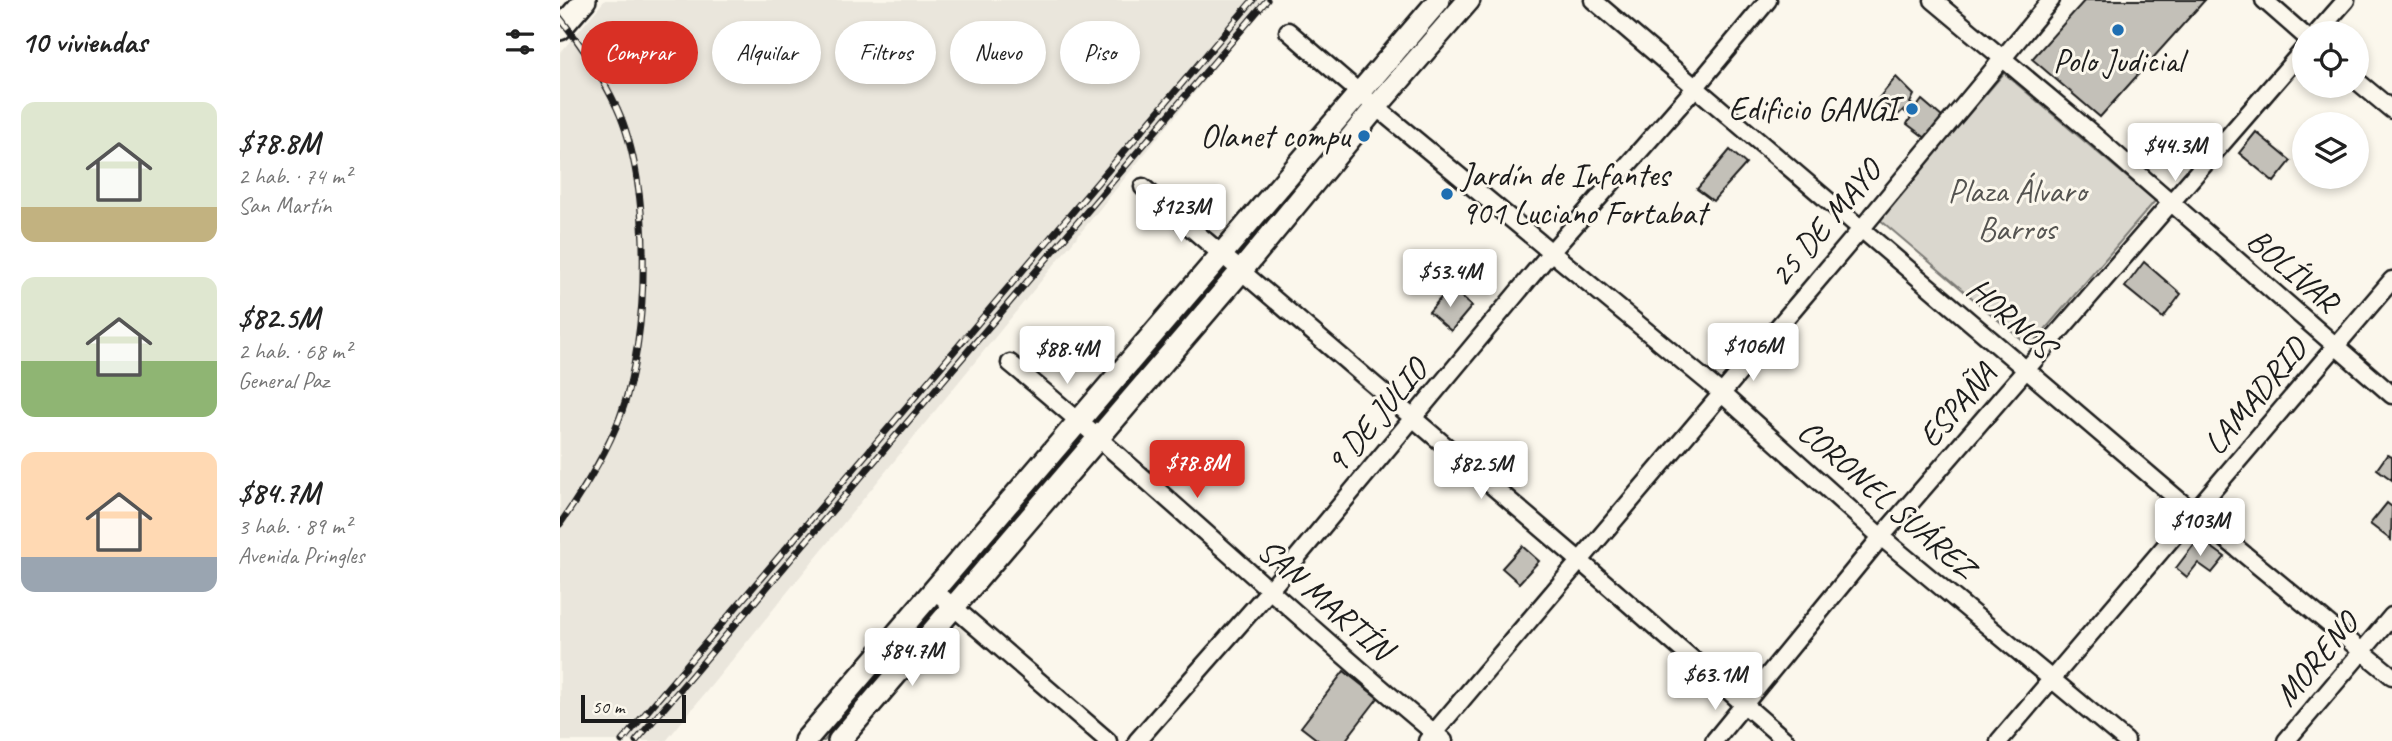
<!DOCTYPE html>
<html lang="es">
<head>
<meta charset="utf-8">
<style>
  body { margin:0; font-family:Caveat,sans-serif; background:#f6f6f6; color:#222; height:100vh; display:flex; flex-direction:column; font-size:26px; white-space:nowrap }
  * { box-sizing:border-box; margin:0 }
  p { font-size:23px; color:#767676 }
  .icon { flex:none; width:38px; height:38px; fill:none; stroke:currentColor; stroke-width:2; stroke-linecap:round; stroke-linejoin:round }
  .map { position:relative; flex:1; overflow:hidden }
  .panel { display:flex; flex-direction:column; background:#fff; width:560px }
  .panel>* { flex:none }
  .top-card { position:absolute; left:21px; top:21px; width:665px; height:63px; display:flex; gap:14px }
  .tools { position:absolute; left:1732px; top:21px; display:grid; gap:14px }
  .tools a { display:grid; place-items:center; width:77px; height:77px; border-radius:50%; background:#fff; box-shadow:0 4px 10px #0003; font-size:35px }
  .scale { position:absolute; left:21px; bottom:18px; width:105px; box-sizing:border-box; padding-left:7px; border:4px solid #1c1c1c; border-top:0; font-size:19px; line-height:24px; white-space:nowrap; color:#1c1c1c; -webkit-text-stroke:5px #fbf7ec; paint-order:stroke }
  .price { position:absolute; translate:-50% -60px; padding:0 16px; border-radius:7px; background:#fff; color:#222; font-size:23px; line-height:46px; filter:drop-shadow(0 2px 4px #0008) }
  .price::after { content:''; position:absolute; left:50%; top:42px; width:21px; height:16px; margin-left:-10px; background:inherit; clip-path:polygon(0 0,100% 0,50% 100%) }
  .price.active { background:#d93025; color:#fff }
  ul { padding:0; list-style:none }
  li { display:flex; align-items:center; gap:21px; height:175px; padding:0 21px }
  li span { display:grid; place-items:center; flex:none; width:196px; height:140px; border-radius:14px; color:#555 }
  li>.icon { margin-inline-start:auto }
  span .icon { width:84px; height:84px; fill:#fffc; stroke-width:1 }
  li b { font-size:30px }
  h2 { display:flex; justify-content:space-between; align-items:center; height:84px; padding:0 21px; font-size:30px }
  .chip { padding:0 24px; border-radius:32px; background:#fff; box-shadow:0 4px 10px #0003; font-size:24px; line-height:63px }
  .chip.active { background:#d93025; color:#fff }
  main { display:flex; flex:1; min-height:0 }
  .map>svg:first-child { display:block }
</style>
</head>
<body>
<main>
<section class="panel">
<h2>10 viviendas<svg class="icon" aria-label="filters" viewBox="0 0 24 24"><path d="M4 7h16M4 17h16"/><circle cx="9" cy="7" r="2"/><circle cx="15" cy="17" r="2"/></svg></h2>
<ul>
<li><span style="background:linear-gradient(#dfe7d0 75%,#c2b280 0)"><svg class="icon" aria-label="home" viewBox="0 0 24 24"><path d="M3 11l9-7 9 7M6 9v11h12V9"/></svg></span><div><b>$78.8M</b><p>2 hab. · 74 m²</p><p>San Martín</p></div></li>
<li><span style="background:linear-gradient(#dfe7d0 60%,#8fb573 0)"><svg class="icon" aria-label="home" viewBox="0 0 24 24"><path d="M3 11l9-7 9 7M6 9v11h12V9"/></svg></span><div><b>$82.5M</b><p>2 hab. · 68 m²</p><p>General Paz</p></div></li>
<li><span style="background:linear-gradient(#ffd9b3 75%,#9aa5b1 0)"><svg class="icon" aria-label="home" viewBox="0 0 24 24"><path d="M3 11l9-7 9 7M6 9v11h12V9"/></svg></span><div><b>$84.7M</b><p>3 hab. · 89 m²</p><p>Avenida Pringles</p></div></li>
</ul>
</section>
<div class="map">
<svg width="1832" height="741" viewBox="0 0 1832 741">
  <rect width="100%" height="100%" fill="#fbf7ec"/>
  <filter id="ink" filterUnits="userSpaceOnUse"><feTurbulence type="fractalNoise" baseFrequency=".0143" numOctaves="2"/><feDisplacementMap in="SourceGraphic" scale="14" xChannelSelector="R" yChannelSelector="G"/><feConvolveMatrix kernelMatrix="1 2 1 2 8 2 1 2 1" color-interpolation-filters="sRGB"/></filter>
  <g filter="url(#ink)">
    <path fill="#eae6dc" d="M45,0H710L106,741H0V53Z"/>
    <path fill="#dad7ce" stroke="#7b7a75" stroke-width="2" d="M1444,73L1595,201L1470,347L1319,219Z
      M798,108L802,111L685,247L681,244Z
      M660,276L665,279L548,415L543,412Z
      M514,443L519,447L402,583L397,580Z
      M368,612L372,615L264,741H257Z"/>
    <path fill="#c3c0b8" stroke="#1c1c1c" stroke-width="2" d="M1525,0H1645L1540,117L1472,59Z
      M1336,77L1354,95L1350,103L1356,108L1362,100L1383,118L1367,139L1347,124L1351,117L1343,110L1339,114L1318,99Z
      M1696,132L1731,161L1714,182L1679,153Z
      M1170,150L1186,164L1153,201L1137,189Z
      M1584,262L1621,294L1603,318L1565,287Z
      M890,287L912,306L891,331L869,312Z
      M1827,455L1832,457V480L1817,469Z
      M1827,503L1832,507L1831,540L1810,524Z
      M1639,538L1665,557L1652,573L1638,563L1627,577L1616,568Z
      M962,546L979,561L959,583L942,568Z
      M784,671L818,698L785,741H759L741,727Z"/>
    <g fill="none" stroke-linecap="round" stroke-linejoin="round">
      <defs>
        <path id="street" d="M1033,0L1634,513L1832,676
          M1373,0L1528,130L1832,395
          M1704,0L1745,36
          M728,31L816,107L1160,392L1321,537L1566,741
          M1757,33L1786,0
          M1797,81L1832,110
          M583,187L1020,561L1226,741
          M450,363C598,485 736,619 884,741
          M375,591L548,741
          M577,741L709,591L992,251L1135,88L1208,0
          M867,741L1302,228L1491,0
          M1154,741L1321,537L1745,48
          M1439,741L1832,280
          M1726,741L1832,616"/>
        <path id="secondary" d="M0,29L25,0
          M245,741L879,0
          M279,741L682,270L816,107L909,0"/>
      </defs>
      <use href="#street" stroke="#1c1c1c" stroke-width="21"/>
      <use href="#secondary" stroke="#1c1c1c" stroke-width="26"/>
      <use href="#street" stroke="#fbf7ec" stroke-width="16"/>
      <use href="#secondary" stroke="#fbf7ec" stroke-width="21"/>
      <defs>
        <path id="rail" d="M0,18C22,46 42,76 57,108C93,186 90,337 60,417C45,456 23,491 0,524
          M62,741L693,0
          M76,741L707,0"/>
      </defs>
      <use href="#rail" stroke="#1c1c1c" stroke-width="7"/>
      <use href="#rail" stroke="#fbf7ec" stroke-width="4.5" stroke-dasharray="13" stroke-linecap="butt"/>
    </g>
  </g>
  <g fill="#1f6fb2" stroke="#fbf7ec" stroke-width="2.5">
    <circle cx="1558" cy="30" r="7"/>
    <circle cx="1352" cy="109" r="7"/>
    <circle cx="804" cy="136" r="7"/>
    <circle cx="887" cy="194" r="7"/>
  </g>
  <g text-anchor="middle" dominant-baseline="central" stroke-width="6" stroke-linejoin="round" paint-order="stroke">
    <g font-size="33" fill="#1c1c1c" stroke="#fbf7ec" text-anchor="end">
      <text x="1558" y="61" text-anchor="middle">Polo Judicial</text>
      <text x="1338" y="109">Edificio GANGI</text>
      <text x="790" y="136">Olanet compu</text>
      <text x="901" y="175" text-anchor="start">Jardín de Infantes<tspan x="901" dy="38">901 Luciano Fortabat</tspan></text>
    </g>
    <g font-size="33" fill="#555451" stroke="#fbf7ec">
      <text x="1457" y="191">Plaza Álvaro<tspan x="1457" dy="38">Barros</tspan></text>
    </g>
    <g font-size="33" fill="#1c1c1c" stroke="#fbf7ec">
      <text transform="translate(1265 223) rotate(-50)">25 DE MAYO</text>
      <text transform="translate(1733 270) rotate(41)">BOLÍVAR</text>
      <text transform="translate(1451 317) rotate(41)">HORNOS</text>
      <text transform="translate(1695 396) rotate(-50)">LAMADRID</text>
      <text transform="translate(1397 405) rotate(-49)">ESPAÑA</text>
      <text transform="translate(816 416) rotate(-50)">9 DE JULIO</text>
      <text transform="translate(1327 499) rotate(41)">CORONEL SUÁREZ</text>
      <text transform="translate(765 599) rotate(41)">SAN MARTÍN</text>
      <text transform="translate(1756 659) rotate(-50)">MORENO</text>
    </g>
  </g>
</svg>
<div class="tools">
<a><svg class="icon" aria-label="locate" viewBox="0 0 24 24"><circle cx="12" cy="12" r="6"/><path d="M12 2v4M12 18v4M2 12h4M18 12h4"/></svg></a>
<a><svg class="icon" aria-label="layers" viewBox="0 0 24 24"><path d="M12 4l9 5-9 5-9-5zM3 14l9 5 9-5"/></svg></a>
</div>
<div class="scale">50 m</div>
<b class="price" style="left:1615px;top:183px">$44.3M</b>
<b class="price" style="left:621px;top:244px">$123M</b>
<b class="price" style="left:890px;top:309px">$53.4M</b>
<b class="price" style="left:1193px;top:383px">$106M</b>
<b class="price" style="left:507px;top:386px">$88.4M</b>
<b class="price active" style="left:637px;top:500px">$78.8M</b>
<b class="price" style="left:921px;top:501px">$82.5M</b>
<b class="price" style="left:1640px;top:558px">$103M</b>
<b class="price" style="left:352px;top:688px">$84.7M</b>
<b class="price" style="left:1155px;top:712px">$63.1M</b>
<div class="top-card">
<a class="chip active">Comprar</a>
<a class="chip">Alquilar</a>
<a class="chip">Filtros</a>
<a class="chip">Nuevo</a>
<a class="chip">Piso</a>
</div>
</div>
</main>
</body>
</html>
